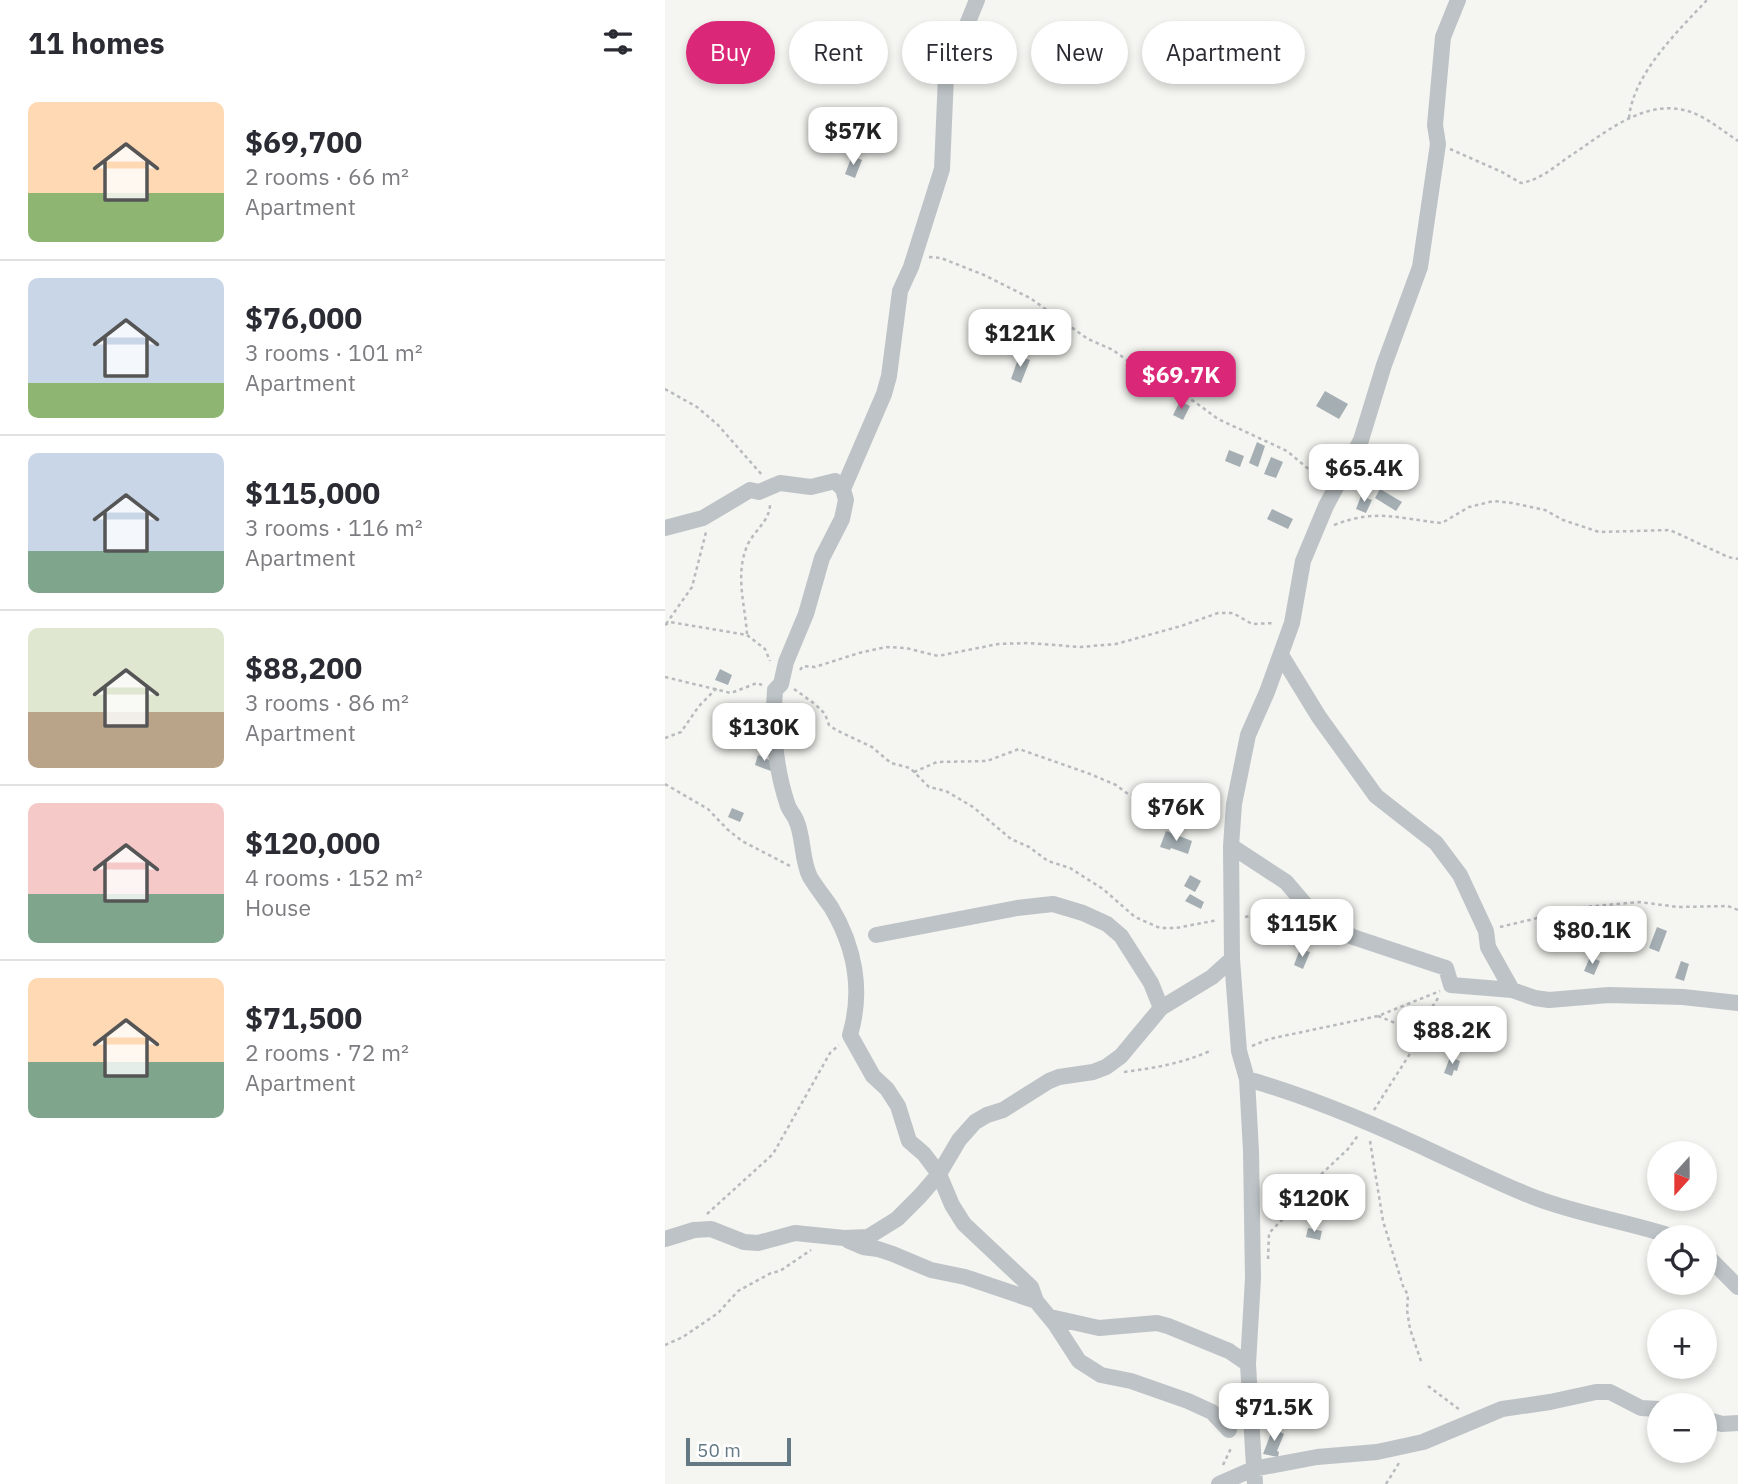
<!DOCTYPE html>
<html lang="en">
<head>
<meta charset="utf-8">
<style>
  body { margin:0; font-family:"IBM Plex Sans",sans-serif; background:#f2f2f3; color:#2b2b33; height:100vh; display:flex; flex-direction:column; font-size:26px; white-space:nowrap }
  * { box-sizing:border-box; margin:0 }
  p { font-size:23px; color:#7c7c81 }
  .icon { flex:none; width:38px; height:38px; fill:none; stroke:currentColor; stroke-width:2; stroke-linecap:round; stroke-linejoin:round }
  .map { position:relative; flex:1; overflow:hidden }
  .panel { display:flex; flex-direction:column; background:#fff; width:665px }
  .panel>* { flex:none }
  .guide { position:absolute; left:21px; top:21px; width:665px; height:63px; display:flex; gap:14px }
  .needle { width:46px; rotate:201deg }
  .tools { position:absolute; left:982px; top:1141px; display:grid; gap:14px }
  .tools a { display:grid; place-items:center; width:70px; height:70px; border-radius:50%; background:#fff; box-shadow:0 4px 10px #0003; font-size:35px }
  .scale { position:absolute; left:21px; bottom:18px; width:105px; box-sizing:border-box; padding-left:7px; border:4px solid #637983; border-top:0; font-size:19px; line-height:24px; white-space:nowrap; color:#637983; -webkit-text-stroke:5px #fff; paint-order:stroke }
  .price { position:absolute; translate:-50% -60px; padding:0 16px; border-radius:14px; background:#fff; color:#222; font-size:23px; line-height:46px; filter:drop-shadow(0 2px 4px #0008) }
  .price::after { content:''; position:absolute; left:50%; top:42px; width:21px; height:16px; margin-left:-10px; background:inherit; clip-path:polygon(0 0,100% 0,50% 100%) }
  .price.selected { background:#db2777; color:#fff }
  ul { padding:0; list-style:none }
  li { display:flex; align-items:center; gap:21px; height:175px; padding:0 28px }
  li+li { border-top:2px solid #e1e1e2 }
  li span { display:grid; place-items:center; flex:none; width:196px; height:140px; border-radius:10px; color:#555 }
  li>.icon { margin-inline-start:auto }
  span .icon { width:84px; height:84px; fill:#fffc; stroke-width:1 }
  li b { font-size:30px }
  h2 { display:flex; justify-content:space-between; align-items:center; height:84px; padding:0 28px; font-size:30px }
  .chip { padding:0 24px; border-radius:32px; background:#fff; box-shadow:0 4px 10px #0003; font-size:24px; line-height:63px }
  .chip.selected { background:#db2777; color:#fff }
  main { display:flex; flex:1; min-height:0 }
  .map>svg:first-child { display:block }
</style>
</head>
<body>
<main>
<section class="panel">
<h2>11 homes<svg class="icon" aria-label="filters" viewBox="0 0 24 24"><path d="M4 7h16M4 17h16"/><circle cx="9" cy="7" r="2"/><circle cx="15" cy="17" r="2"/></svg></h2>
<ul>
<li><span style="background:linear-gradient(#ffd9b3 65%,#8fb573 0)"><svg class="icon" aria-label="home" viewBox="0 0 24 24"><path d="M3 11l9-7 9 7M6 9v11h12V9"/></svg></span><div><b>$69,700</b><p>2 rooms · 66 m²</p><p>Apartment</p></div></li>
<li><span style="background:linear-gradient(#c9d6e8 75%,#8fb573 0)"><svg class="icon" aria-label="home" viewBox="0 0 24 24"><path d="M3 11l9-7 9 7M6 9v11h12V9"/></svg></span><div><b>$76,000</b><p>3 rooms · 101 m²</p><p>Apartment</p></div></li>
<li><span style="background:linear-gradient(#c9d6e8 70%,#7fa58c 0)"><svg class="icon" aria-label="home" viewBox="0 0 24 24"><path d="M3 11l9-7 9 7M6 9v11h12V9"/></svg></span><div><b>$115,000</b><p>3 rooms · 116 m²</p><p>Apartment</p></div></li>
<li><span style="background:linear-gradient(#dfe7d0 60%,#b9a48a 0)"><svg class="icon" aria-label="home" viewBox="0 0 24 24"><path d="M3 11l9-7 9 7M6 9v11h12V9"/></svg></span><div><b>$88,200</b><p>3 rooms · 86 m²</p><p>Apartment</p></div></li>
<li><span style="background:linear-gradient(#f6c9c9 65%,#7fa58c 0)"><svg class="icon" aria-label="home" viewBox="0 0 24 24"><path d="M3 11l9-7 9 7M6 9v11h12V9"/></svg></span><div><b>$120,000</b><p>4 rooms · 152 m²</p><p>House</p></div></li>
<li><span style="background:linear-gradient(#ffd9b3 60%,#7fa58c 0)"><svg class="icon" aria-label="home" viewBox="0 0 24 24"><path d="M3 11l9-7 9 7M6 9v11h12V9"/></svg></span><div><b>$71,500</b><p>2 rooms · 72 m²</p><p>Apartment</p></div></li>
</ul>
</section>
<div class="map">
<svg width="1073" height="1484" viewBox="0 0 1073 1484">
  <rect width="100%" height="100%" fill="#f5f5f1"/>
  <path fill="#a5afb3" d="M187,156L197,160L190,178L180,174Z
    M354,356L365,360L356,383L346,379Z
    M660,391L683,404L674,419L651,406Z
    M515,401L525,406L518,420L508,415Z
    M592,442L600,446L593,467L584,463Z
    M564,450L579,456L575,467L560,461Z
    M606,457L618,462L611,478L599,474Z
    M715,489L737,502L731,511L710,498Z
    M696,496L707,500L701,513L691,509Z
    M607,509L628,519L623,529L602,519Z
    M55,669L67,675L63,685L50,680Z
    M93,755L109,762L106,771L90,765Z
    M67,808L79,813L75,822L63,817Z
    M501,831L527,841L523,854L506,848L505,850L495,847Z
    M525,875L536,881L530,892L519,886Z
    M525,894L539,902L536,909L520,901Z
    M992,927L1002,931L994,952L984,948Z
    M635,949L645,952L638,969L629,965Z
    M925,957L935,961L929,975L919,971Z
    M1016,961L1024,964L1019,981L1010,978Z
    M785,1057L795,1061L792,1071L789,1070L787,1076L779,1073Z
    M643,1228L657,1231L655,1240L641,1237Z
    M608,1428L619,1434L612,1451L614,1452L613,1457L598,1454Z"/>
  <g fill="none" stroke-linecap="round" stroke-linejoin="round">
    <path stroke="#b7bbbd" stroke-width="2.5" stroke-dasharray="3.5 3.5" stroke-linecap="butt" d="M964,118C968,74 1013,31 1042,0
      M785,149L837,172L856,183C874,180 887,169 902,158C942,132 987,90 1037,117C1050,124 1061,133 1073,141
      M264,257L276,258L319,275L365,298L423,339L448,350L474,369L530,402L553,419L622,451L659,482
      M0,389L32,407L53,425L98,476
      M669,525C713,508 733,519 777,523L804,507L829,501L847,503L880,510L898,520L934,532L1005,530L1063,557L1073,559
      M1,624L27,587L41,532
      M0,625L5,622L82,635L100,649L105,661
      M82,634C80,605 70,575 82,546C89,530 106,521 105,502
      M135,670L138,666L150,667L194,653L221,647L241,648L273,656L333,644L364,643L415,647L451,644L516,626L553,613H568L587,624L610,623
      M0,677L66,693L92,683L97,685
      M129,689L150,704L160,714L164,725L171,730L207,747L226,763L245,768L264,787L281,791L308,807L346,839L364,847L383,861L405,868L438,889L470,917L495,928H511L553,920
      M0,738L16,732L34,706L52,688
      M249,772L272,762L322,761L354,749L425,774L451,785L463,794L520,803L554,814
      M0,784L43,809L62,829L77,841L125,866
      M580,917L604,912L634,921
      M835,927L919,907L974,902L1013,907L1063,906L1073,910
      M713,1016L755,1033
      M587,1046L604,1039L713,1016L775,991
      M459,1072C490,1068 519,1063 547,1050
      M709,1110L748,1049L760,1018L775,995
      M705,1141L718,1221L738,1286L743,1295L742,1310L745,1329L757,1364
      M42,1214L108,1154L165,1053L174,1045
      M603,1259L604,1233L618,1219L630,1199L683,1149L694,1134
      M0,1345L18,1337L53,1313L73,1291L106,1273L115,1271L146,1250
      M763,1386L795,1410
      M558,1465L567,1446
      M721,1484L734,1463"/>
    <path stroke="#bdc3c6" stroke-width="16" d="M312,0L281,76L277,169L246,267L235,291L224,376L219,394L178,489L181,500L177,519L157,558L141,614L121,662L116,684L110,690C107,729 110,768 123,806C125,811 129,815 131,820C139,837 136,859 145,877C151,887 159,897 166,907C190,947 198,991 185,1035L208,1076L222,1089L233,1106L244,1141L259,1154L274,1174L287,1205L299,1224L366,1287L371,1301L390,1324L414,1361L436,1375L466,1381L523,1401L547,1412L564,1430
      M0,528L38,518L85,490L94,492L115,483L146,487L170,481L178,489
      M616,655L654,717L711,796L771,843L795,875L821,931L823,947L847,990
      M566,846L621,882L644,909L659,921L688,937L781,968L786,985L847,990L870,998L884,1000L944,995L1018,997L1073,1003
      M211,935L352,908L388,904L418,913L442,924L456,936L486,983L496,1008
      M582,1079C649,1098 716,1127 779,1157C810,1171 840,1186 871,1198C916,1215 964,1222 1009,1237
      M0,1239L29,1230L46,1229L79,1242L93,1243L130,1233L179,1238L203,1237L232,1219L255,1196L274,1174L294,1140L310,1122L322,1115L338,1110L384,1081L394,1077L428,1072L441,1067L456,1056L496,1008L547,977L567,959
      M184,1241L198,1247L213,1249L228,1254L266,1270L300,1277L371,1301
      M1040,1254L1073,1287
      M385,1317L434,1328L492,1323L503,1326L564,1351L583,1364
      M1040,1419L1057,1424L1073,1423
      M554,1484L588,1469L652,1457L712,1452L758,1442L837,1409L885,1402L931,1392H945L976,1408L994,1409
      M590,1484L583,1364L588,1278L586,1151L582,1079L574,1051L567,959L566,846L569,804L583,735L602,692L627,623L638,561L661,506L696,440L719,365L755,267L773,144L770,125L778,37L793,0"/>
  </g>
</svg>
<div class="tools">
<a><svg class="needle" viewBox="-14 -14 28 28"><path d="M0-13l5 13h-10z" fill="#e53935"/><path d="M0 13l5-13h-10z" fill="#7c7c81"/></svg></a>
<a><svg class="icon" aria-label="locate" viewBox="0 0 24 24"><circle cx="12" cy="12" r="6"/><path d="M12 2v4M12 18v4M2 12h4M18 12h4"/></svg></a>
<a>+</a>
<a>−</a>
</div>
<div class="scale">50 m</div>
<b class="price" style="left:188px;top:167px">$57K</b>
<b class="price" style="left:355px;top:369px">$121K</b>
<b class="price selected" style="left:516px;top:411px">$69.7K</b>
<b class="price" style="left:699px;top:504px">$65.4K</b>
<b class="price" style="left:99px;top:763px">$130K</b>
<b class="price" style="left:511px;top:843px">$76K</b>
<b class="price" style="left:637px;top:959px">$115K</b>
<b class="price" style="left:927px;top:966px">$80.1K</b>
<b class="price" style="left:787px;top:1066px">$88.2K</b>
<b class="price" style="left:649px;top:1234px">$120K</b>
<b class="price" style="left:609px;top:1443px">$71.5K</b>
<div class="guide">
<a class="chip selected">Buy</a>
<a class="chip">Rent</a>
<a class="chip">Filters</a>
<a class="chip">New</a>
<a class="chip">Apartment</a>
</div>
</div>
</main>
</body>
</html>
